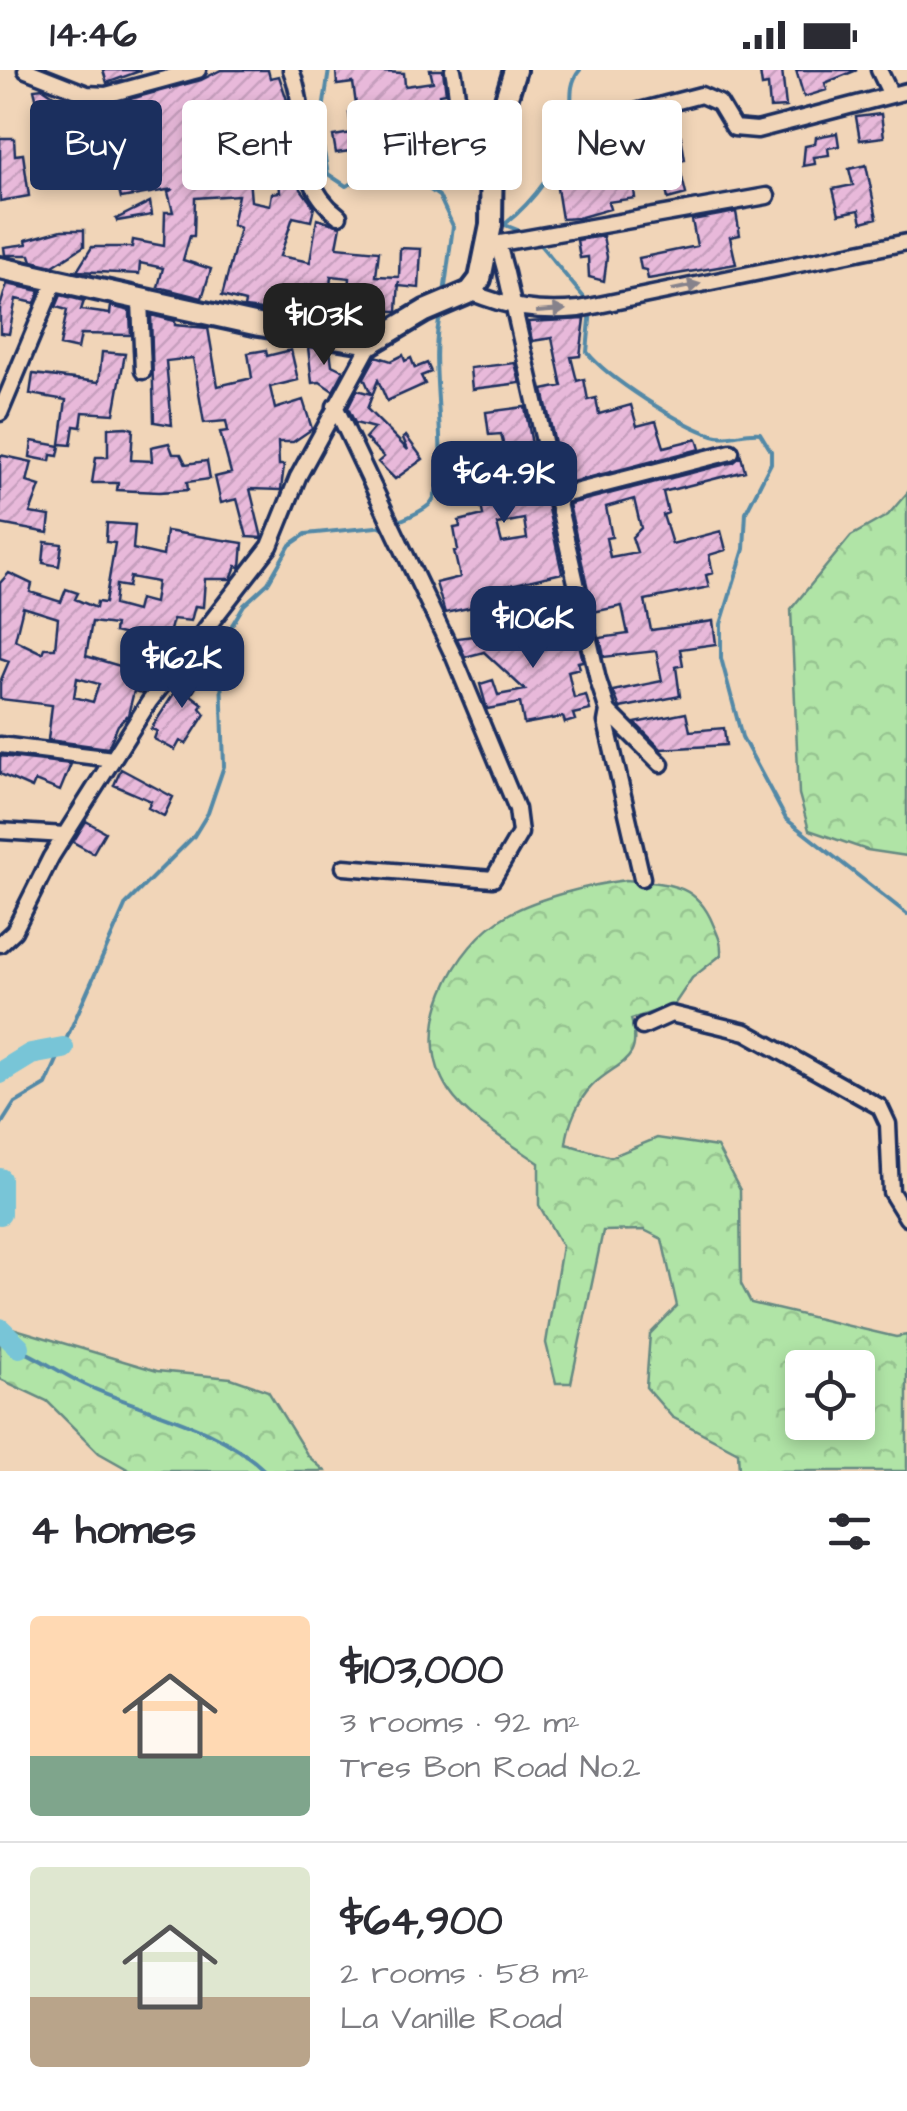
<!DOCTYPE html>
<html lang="en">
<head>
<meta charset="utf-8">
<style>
  body { margin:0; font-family:"Architects Daughter",sans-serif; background:#f7f7f7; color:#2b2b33; height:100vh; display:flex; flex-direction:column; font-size:38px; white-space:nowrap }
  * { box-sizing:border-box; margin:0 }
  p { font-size:32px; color:#7c7c81 }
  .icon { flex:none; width:55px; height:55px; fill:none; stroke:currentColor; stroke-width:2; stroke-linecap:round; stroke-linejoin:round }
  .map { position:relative; height:1401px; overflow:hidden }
  .drawer { display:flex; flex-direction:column; background:#fff; flex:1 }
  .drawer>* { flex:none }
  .banner { position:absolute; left:30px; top:30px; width:848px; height:90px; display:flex; gap:20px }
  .tools { position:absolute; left:785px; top:1280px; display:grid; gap:20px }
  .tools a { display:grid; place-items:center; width:90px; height:90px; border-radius:10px; background:#fff; box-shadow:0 5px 15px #0003; font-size:50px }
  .price { position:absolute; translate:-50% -85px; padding:0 22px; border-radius:20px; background:#1b2f5e; color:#fff; font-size:32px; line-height:65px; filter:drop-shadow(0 2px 5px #0008) }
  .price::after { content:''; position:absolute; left:50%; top:60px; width:30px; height:22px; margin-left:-15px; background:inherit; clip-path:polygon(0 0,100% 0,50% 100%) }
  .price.on { background:#222; color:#fff }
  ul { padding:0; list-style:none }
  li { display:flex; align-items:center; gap:30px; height:250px; padding:0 30px }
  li+li { border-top:2px solid #e1e1e2 }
  li span { display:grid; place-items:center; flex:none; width:280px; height:200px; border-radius:10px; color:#555 }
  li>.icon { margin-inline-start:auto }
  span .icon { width:120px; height:120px; fill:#fffc; stroke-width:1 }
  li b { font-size:42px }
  h2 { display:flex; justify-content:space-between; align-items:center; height:120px; padding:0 30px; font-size:42px }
  .chip { padding:0 35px; border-radius:10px; background:#fff; box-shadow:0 5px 15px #0003; font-size:35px; line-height:90px }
  .chip.on { background:#1b2f5e; color:#fff }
  .status { display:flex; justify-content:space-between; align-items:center; height:70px; padding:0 50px; background:#fff; direction:ltr }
  .status svg { height:28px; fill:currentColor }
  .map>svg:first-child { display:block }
</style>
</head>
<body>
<div class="status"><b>14:46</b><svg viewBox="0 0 49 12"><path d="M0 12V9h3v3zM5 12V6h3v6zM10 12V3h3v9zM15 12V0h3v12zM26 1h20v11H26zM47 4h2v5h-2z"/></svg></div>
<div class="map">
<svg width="907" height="1401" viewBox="0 0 907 1401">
  <defs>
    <pattern id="forest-crowns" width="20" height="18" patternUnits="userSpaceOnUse" patternTransform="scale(2.5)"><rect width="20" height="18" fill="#b0e4a6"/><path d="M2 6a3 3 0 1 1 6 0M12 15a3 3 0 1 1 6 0" fill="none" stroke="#97c491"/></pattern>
    <pattern id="building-hatch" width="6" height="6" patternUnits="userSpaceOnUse" patternTransform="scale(2.5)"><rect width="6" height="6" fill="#e8b9da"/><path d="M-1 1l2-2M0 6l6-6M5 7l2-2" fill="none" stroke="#c69fbe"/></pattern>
  </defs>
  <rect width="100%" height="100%" fill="#f1d5b8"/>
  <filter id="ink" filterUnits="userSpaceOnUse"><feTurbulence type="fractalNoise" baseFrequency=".01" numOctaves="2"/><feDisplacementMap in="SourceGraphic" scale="20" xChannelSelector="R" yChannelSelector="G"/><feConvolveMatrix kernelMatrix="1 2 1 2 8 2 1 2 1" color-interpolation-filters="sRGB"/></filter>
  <g filter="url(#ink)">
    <path fill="url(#forest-crowns)" stroke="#668a82" stroke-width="2.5" fill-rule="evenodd" d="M907,423V786L867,780L809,760L799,724L791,539L851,466L888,445Z
      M626,810C667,814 696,812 713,854C718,865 722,873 721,885L692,908L674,935L631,949C644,994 617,991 592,1016C578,1030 568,1055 566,1074L611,1087L657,1068L717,1077L740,1120L741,1214L751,1233L896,1267L907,1265V1401H739L738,1382L672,1347L646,1317L650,1264L677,1236L662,1169L644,1160L603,1161L571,1313H556L546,1273L562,1176L539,1135V1093C510,1072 469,1051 449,1021C409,962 453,875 509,844C537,828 594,814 626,810ZM802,1298H858V1352H802Z
      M12,1258L157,1301L231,1308L268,1321L308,1386L325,1401H131L99,1383L47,1331L0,1309V1260Z"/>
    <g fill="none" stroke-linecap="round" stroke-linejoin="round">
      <path stroke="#5389a7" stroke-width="4" d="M329,0L320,60L328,104L346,116L378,102L403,101L439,126L453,156L444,224
        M505,154C533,132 562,94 570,59C575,39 565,17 580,0
        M505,155L528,164
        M536,170L587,231
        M591,239L587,282C607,308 681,355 713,365C728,370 744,361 760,363L771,381V393L746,442L744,479L721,554V588L742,667L786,749L907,844
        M394,453C406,448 420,443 429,435C456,408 425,294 441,243
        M0,1056L14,1034L46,1015L126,834L194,766L208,743L224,696L220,575L244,535L268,513L290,475L306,464L386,456
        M0,1271C33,1282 58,1303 90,1317C148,1343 218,1355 265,1401"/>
      <path stroke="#78c5d7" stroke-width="22" d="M0,1003L31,984L63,978
        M0,1109V1144
        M0,1259L19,1277"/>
    </g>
    <path fill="url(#building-hatch)" stroke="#1b2f5e" stroke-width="2.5" fill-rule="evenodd" d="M103,0H139L140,1L107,13Z
      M221,0H268L270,8L279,6L289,36L301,119L314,137L311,151L293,147L280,186L310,192L317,149L341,156L337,177L379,181L376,206L399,207L400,178L421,179L419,218L398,216L399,211L397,241L347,240L350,208L331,206L330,218L306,215L297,244L244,238L245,232L222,226L240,158L232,155L238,125L195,128L194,166H190L183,190L211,199L202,228L158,217L163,198L140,193L139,204L77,201L92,177H132L133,170L164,176L165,142H173L168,122L173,119L121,128L116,108L126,107L118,79L108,81L100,37L201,10ZM252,41L253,65L230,66L227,46ZM277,92L280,122L272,123L270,135L251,131L248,96Z
      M336,0L404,3L405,16L433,12L430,0H443L446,23L439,24L441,44L412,48L416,71L373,80L374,89L352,92L350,81L336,83L333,66L352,63L349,43L357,42L353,13L337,15Z
      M782,0L786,37L770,38L768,15L762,16L760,2Z
      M796,0H857L825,13L827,20L804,27Z
      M43,18L64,32L79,33L78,49L93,88L83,92L66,50L42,52L34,19Z
      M449,44L470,103L428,112L417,79L442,74L438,46Z
      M881,44L884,67L860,70L856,47Z
      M647,53L649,71L681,66L685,90L678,91L686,124L668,129L662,103L633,110L635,128L608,132L610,139L578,148L562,149L556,112L561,111L560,105L579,102L578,92L587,90L582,65Z
      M837,63L839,76L828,78L829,85L814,87L815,94L803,96L805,76L815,74L816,67Z
      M0,68H14L15,85L23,84L29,126L0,131Z
      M866,95L877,148L862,152L859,140L839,144L833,119L853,115L849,99Z
      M150,132L152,145L117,151L116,149Z
      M736,142L740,165L730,167L736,194L648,209L646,200L641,199L639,188L697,176L692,150Z
      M62,160H84V176L53,196L32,191L30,185H5L4,177L27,174L26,170Z
      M603,166L607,187L604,211L589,207L588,187L580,188L577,170Z
      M7,214L40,221L35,233L16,229L9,264L0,263V237Z
      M61,225L84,231L81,240L110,244L111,236L130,241L131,265L81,264L78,279L60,275L67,240L56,237Z
      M324,232L346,233L344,255L322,251Z
      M151,245L175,251V255L208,258L218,316L252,308L248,283L266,280L267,286L291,280L298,310L270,317L275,339L303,330L312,359L293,372H278L279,395H284L281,420L250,419L262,468L247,467L237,429L221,433L215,407L231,403L220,362L228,361L226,351L204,353L193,288L166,291L172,355L154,352Z
      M585,249L580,286L571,287L577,311L584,309L588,330L596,328L599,344L631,335L637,356L656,351L664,377L697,369L700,379L564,414L543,320L562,316L552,268L532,271L528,252Z
      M308,277L330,280L332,295L344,301L333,321L320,312L312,313Z
      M102,282L125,284L114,344L83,342L81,357L74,356L71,375L60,374L66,330L30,324L33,304L99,312Z
      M403,285L405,291L411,288L415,298L427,293L431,302L421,306L425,314L387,331L378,310L367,339L408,380L403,368L406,366L423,389L395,409L378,392L384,387L365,368L374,358L355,353L348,338L357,320L371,324L364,308L376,286L391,291Z
      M515,293L520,313L472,319L470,298Z
      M525,337L543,433L547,434L562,503L494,519L496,532L445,543L436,513L460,507L454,481L458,480L454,458L460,457L459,451L483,445L477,417L511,409L501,364L489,365L486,342ZM524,449L527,469L502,473L497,454Z
      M126,357L133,359L131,390L152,391L151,377L169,373L173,384H181L186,394L207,391L210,409L187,412L188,420L159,422L117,420L118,413H92L96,387H108V358Z
      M32,371L60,376L58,386L51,385L50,391L30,387Z
      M0,385L32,392L27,412L40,416L30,443L50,446L48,463L0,454Z
      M741,386L745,401L663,422L668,443L663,445L672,474L721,461L726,480L709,485L713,503L706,505L709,517L645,530L651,560L713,551L716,574L680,579L683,595L676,597L680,626L620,638L613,621L662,611L656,581L604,587L600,568L628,564L622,536L593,542L569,434L734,392ZM634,429L641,458L632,467L637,482L610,487L606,468L612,467L606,437Z
      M107,453L135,455L133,479L163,486L166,461L243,473L241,497L236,496L231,509H205L203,537L195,536L191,551L173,549L164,583L171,586L162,597L152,593L149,614H144L143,623L134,621L128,645L118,655L108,678L48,670L52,635L0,629V612L9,591L0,588V513L9,503L32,514L30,522L61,532L66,519L78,523L75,529L96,538L97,532L105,533L115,473L106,472ZM130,507L157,512L154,533L139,529L136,541L114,535L116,515L128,517ZM23,537L58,548L55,578H44L42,583L15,570ZM92,552L115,555L114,562L138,568L130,599L86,586ZM77,608L99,614L93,632L74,627Z
      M45,472L62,474L59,496L43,493Z
      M554,556L556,562L575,557L583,591L578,592L580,598L568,601L574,628L586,625L590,640L573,644L575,650L565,653L563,647L524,654L520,633L487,639L480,614L493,610L498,625L525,620L484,582L465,587L457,568Z
      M196,589L209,597L191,625L203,634L200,638L205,644L186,674L180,671L175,680L154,669L157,661L151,659Z
      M686,643L690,661L724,658L726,675L661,679L635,653Z
      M0,686L71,694L60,721L35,711L32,718L0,704Z
      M121,699L173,727L164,746L148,738L151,731L114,715Z
      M86,751L105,762L93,783L73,772Z"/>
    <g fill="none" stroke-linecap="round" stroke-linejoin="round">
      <defs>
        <path id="street" d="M26,0L87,24L106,25L198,0
          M291,0C312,53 289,109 339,146
          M453,0C462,41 452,65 489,94
          M879,0L891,25
          M628,44L701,25L719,33L734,58L757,60L907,21
          M489,175L500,181L506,203L598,610L608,641L661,694
          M489,175L767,126
          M470,222C510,238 537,243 579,239L907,172
          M140,231L143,301
          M335,336L454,587L517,739L520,763L493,809L344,797
          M0,343L56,209
          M555,427L731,382
          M608,641L606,652L642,808
          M0,675L113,689
          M0,761L65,765
          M0,874L14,861L51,787L149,632L270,476L298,407L371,273
          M642,957L671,944L746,962L880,1037L888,1054L891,1122L907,1148"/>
        <path id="secondary" d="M0,198L259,255L371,273L425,241L470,222L480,209L491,155L492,75L515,0"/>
      </defs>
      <use href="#street" stroke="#1b2f5e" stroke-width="21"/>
      <use href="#secondary" stroke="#1b2f5e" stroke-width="28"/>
      <use href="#street" stroke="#f1d5b8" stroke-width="14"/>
      <use href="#secondary" stroke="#f1d5b8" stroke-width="20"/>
    </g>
    <defs><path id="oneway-solid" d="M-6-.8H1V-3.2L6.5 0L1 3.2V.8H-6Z" transform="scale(2.5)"/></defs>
    <g fill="#86828b">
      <use href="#oneway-solid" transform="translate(686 217) rotate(-12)"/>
      <use href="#oneway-solid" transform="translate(551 241) rotate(-4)"/>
    </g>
  </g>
</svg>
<div class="tools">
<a><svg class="icon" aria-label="locate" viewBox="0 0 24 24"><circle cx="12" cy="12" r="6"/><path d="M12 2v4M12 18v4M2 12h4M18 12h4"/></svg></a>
</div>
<b class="price on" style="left:324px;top:298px">$103K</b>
<b class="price" style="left:504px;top:456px">$64.9K</b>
<b class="price" style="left:533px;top:601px">$106K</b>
<b class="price" style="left:182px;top:641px">$162K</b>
<div class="banner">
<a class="chip on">Buy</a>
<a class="chip">Rent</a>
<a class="chip">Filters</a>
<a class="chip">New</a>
</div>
</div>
<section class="drawer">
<h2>4 homes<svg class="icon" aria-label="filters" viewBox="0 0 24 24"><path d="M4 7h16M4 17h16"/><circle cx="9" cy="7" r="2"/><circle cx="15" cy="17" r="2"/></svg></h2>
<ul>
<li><span style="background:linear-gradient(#ffd9b3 70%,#7fa58c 0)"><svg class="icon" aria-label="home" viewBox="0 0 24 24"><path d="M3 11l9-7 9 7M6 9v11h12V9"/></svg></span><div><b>$103,000</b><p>3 rooms · 92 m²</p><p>Tres Bon Road No.2</p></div></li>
<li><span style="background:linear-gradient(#dfe7d0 65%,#b9a48a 0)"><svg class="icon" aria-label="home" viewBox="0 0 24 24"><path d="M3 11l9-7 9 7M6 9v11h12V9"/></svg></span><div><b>$64,900</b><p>2 rooms · 58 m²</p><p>La Vanille Road</p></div></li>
</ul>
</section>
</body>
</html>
